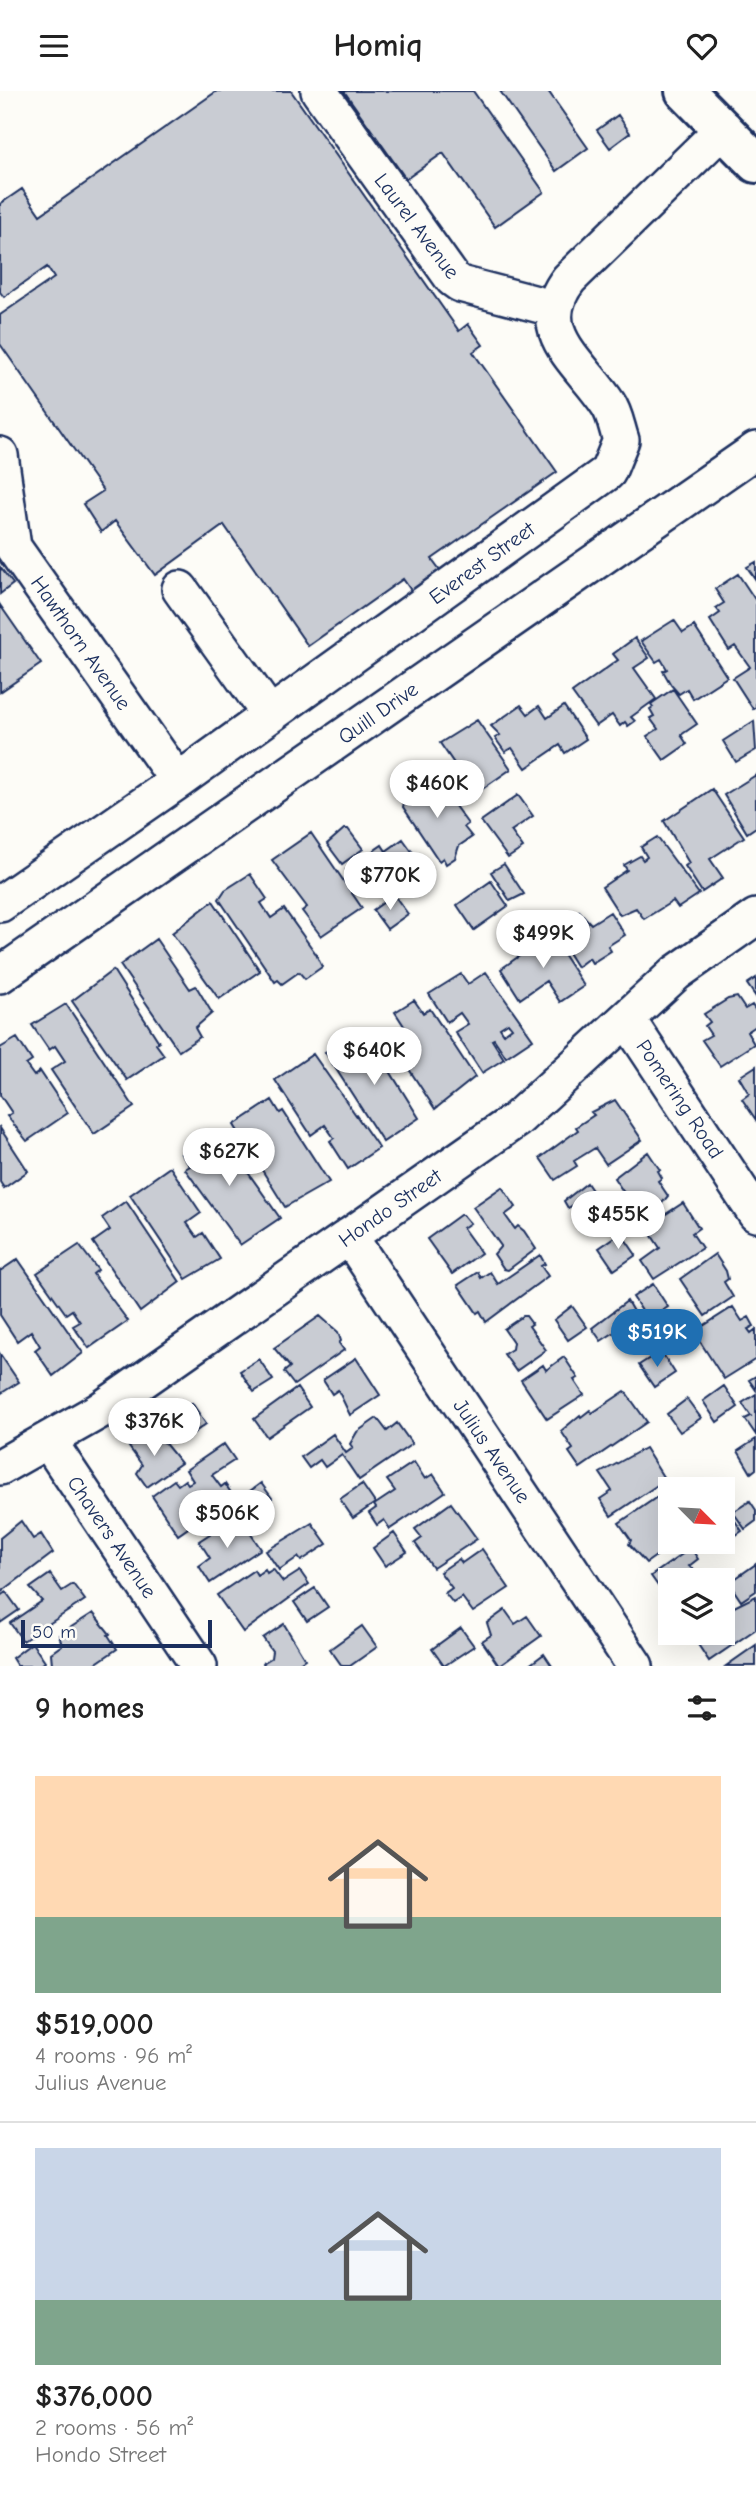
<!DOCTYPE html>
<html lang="en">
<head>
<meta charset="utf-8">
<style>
  body { margin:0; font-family:"Comic Neue",sans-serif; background:#f2f2f2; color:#222; height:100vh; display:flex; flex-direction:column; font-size:26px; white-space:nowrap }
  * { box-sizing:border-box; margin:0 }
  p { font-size:23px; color:#767676 }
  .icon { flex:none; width:38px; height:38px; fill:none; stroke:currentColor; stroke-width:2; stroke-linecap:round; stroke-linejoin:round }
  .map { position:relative; height:1575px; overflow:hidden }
  .panel { display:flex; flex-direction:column; background:#fff; flex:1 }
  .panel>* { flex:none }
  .needle { width:46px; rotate:114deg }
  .controls { position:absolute; left:658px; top:1386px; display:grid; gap:14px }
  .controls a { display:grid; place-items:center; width:77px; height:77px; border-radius:0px; background:#fff; box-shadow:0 7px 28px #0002; font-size:35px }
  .scale { position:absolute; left:21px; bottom:18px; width:191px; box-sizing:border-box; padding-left:7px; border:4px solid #1b2f5e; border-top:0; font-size:19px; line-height:24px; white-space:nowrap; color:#1b2f5e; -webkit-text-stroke:5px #fdfcf7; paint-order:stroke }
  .price { position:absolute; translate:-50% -60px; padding:0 16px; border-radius:24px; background:#fff; color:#222; font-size:23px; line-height:46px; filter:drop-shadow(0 2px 4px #0008) }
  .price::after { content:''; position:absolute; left:50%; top:42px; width:21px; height:16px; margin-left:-10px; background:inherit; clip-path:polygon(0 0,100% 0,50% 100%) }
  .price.on { background:#1f6fb2; color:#fff }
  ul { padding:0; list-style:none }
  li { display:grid; align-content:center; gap:14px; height:371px; padding:0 35px }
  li+li { border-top:2px solid #e0e0e0 }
  li span { display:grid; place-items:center; height:217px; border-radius:0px; color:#555 }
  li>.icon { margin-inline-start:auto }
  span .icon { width:126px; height:126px; fill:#fffc; stroke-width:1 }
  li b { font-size:30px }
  h2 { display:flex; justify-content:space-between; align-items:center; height:84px; padding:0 35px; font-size:30px }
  header { display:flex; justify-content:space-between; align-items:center; height:91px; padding:0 35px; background:#fff; font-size:32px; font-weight:600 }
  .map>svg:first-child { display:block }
</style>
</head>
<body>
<header><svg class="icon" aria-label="menu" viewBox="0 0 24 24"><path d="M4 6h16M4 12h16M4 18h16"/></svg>Homiq<svg class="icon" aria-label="heart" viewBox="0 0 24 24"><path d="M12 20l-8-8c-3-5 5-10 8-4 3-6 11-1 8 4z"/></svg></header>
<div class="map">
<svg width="756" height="1575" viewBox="0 0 756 1575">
  <rect width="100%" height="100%" fill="#fdfcf7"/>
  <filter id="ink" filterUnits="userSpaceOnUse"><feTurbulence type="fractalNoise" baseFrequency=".0143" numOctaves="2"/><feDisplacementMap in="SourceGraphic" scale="14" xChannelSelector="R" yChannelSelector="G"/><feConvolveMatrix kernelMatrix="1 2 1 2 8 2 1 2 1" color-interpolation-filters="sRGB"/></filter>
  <g filter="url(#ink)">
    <path fill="#c9ccd3" stroke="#1b2f5e" stroke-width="2" fill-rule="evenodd" d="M217,0H291L459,240L468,233L483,254L473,261L557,381L432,468L446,487L417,508L403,488L308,555L224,434L155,484L115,430L101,441L83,413L103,400L0,253V224L54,187L47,176L4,206L0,201V113L22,98L40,124Z
      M344,0H473L544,101L495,136L443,62L406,88Z
      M500,0H548L588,57L556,80Z
      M618,24L630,42L610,57L597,39Z
      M756,471V489L747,476Z
      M0,476L13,493L0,503Z
      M738,483L756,510V616L753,618L733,587L750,576L735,555L729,559L710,529L720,522L716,517L724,512L715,498Z
      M0,514L41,573L0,601Z
      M674,529L683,542L694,535L727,586L693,608L687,598L679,603L671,594L663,580L667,578L661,568L656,571L641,550Z
      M635,547L649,567L634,577L656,608L631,626L635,630L628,635L625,631L620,635L612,624L596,635L572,602L618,569L613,563Z
      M673,598L697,633L681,644L687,653L664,669L647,645L658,638L650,627L654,625L650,618L653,616L651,613Z
      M521,614L528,623L539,615L547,627L564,615L586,648L565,662L560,654L526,677L512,657L505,661L495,647L500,644L491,635Z
      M477,629L511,678L475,703L440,652Z
      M754,630L756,659L736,671L723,650Z
      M756,684V736L747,742L724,704Z
      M434,686L468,733L464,736L472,746L459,755L455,767L446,773L443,767L439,770L403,716L405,707Z
      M712,698L744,746L710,768L723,787L702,801L685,775L689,772L664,730Z
      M518,704L533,725L511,740L523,757L508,767L481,730Z
      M344,738H348L363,758L342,773L327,753Z
      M311,742L362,817L321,845L302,820L307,816L272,769Z
      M657,746L699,803L678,817L673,810L644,828L636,817L620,824L602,796L627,779L624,774L640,765L643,769L647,766L641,756Z
      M403,748L421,773L386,800L379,790L362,802L346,779L382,754L386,760Z
      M504,773L524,803L510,810L491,781Z
      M250,783L267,808L261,812L271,827L284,818L316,863L322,876L305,888L299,881L282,893L278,889L275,891L219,808L225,799Z
      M491,790L508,815L474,839L457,814Z
      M394,804L408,823L387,838L373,819Z
      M213,810L260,880L219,908L172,842Z
      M579,820L591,833L610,821L625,844L608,855L611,860L592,872L589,867L577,876L562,852L575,844L565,829Z
      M548,840L584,895L560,911L546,890L520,908L501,878L536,853L534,849Z
      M156,848L190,898L196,895L212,922L195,937L200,946L179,960L120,874Z
      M113,879L159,951L156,953L164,964L127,989L72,910Z
      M486,881L533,948L506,966L494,948L492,949L504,968L482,982L455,941L468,933L460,922L447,931L429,903L461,883L468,893ZM508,932L512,937L504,943L500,937Z
      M756,887V906L747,893Z
      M737,906L745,918L752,914L756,920V935L747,941L754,953L720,975L702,949L711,944L705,935L710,931L704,923L728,908Z
      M414,909L423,922L430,918L475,986L435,1018L388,946L404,935L395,921Z
      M66,913L134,1016L94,1043L51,979L65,970L55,955L49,959L32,934Z
      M17,947L32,970L26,974L34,985L40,980L68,1022L27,1050L7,1025L12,1022L0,1004V957Z
      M344,948L353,960L374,949L393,974L388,977L419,1027L383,1051L325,961Z
      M313,963L379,1057L348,1078L330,1050L334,1047L325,1034L311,1044L275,989Z
      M756,975V1029L742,1008L749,1003L739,986Z
      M272,1009L280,1022L283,1020L329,1091L285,1116L234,1034Z
      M615,1009L642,1049L606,1073L595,1057L574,1070L577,1075L555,1089L540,1067L578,1039L576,1036L594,1024L591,1021Z
      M0,1037L28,1080L4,1097L0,1091Z
      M212,1042L220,1054L226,1050L280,1127L240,1154L185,1078L190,1075L181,1063Z
      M648,1061L660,1079L658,1080L662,1087L658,1090L668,1105L659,1116L657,1112L639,1124L614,1087Z
      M170,1076L201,1122L187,1132L197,1146L203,1142L220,1168L186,1188L130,1104Z
      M587,1092L602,1114L582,1127L573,1114L568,1117L564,1110Z
      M502,1096L516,1116L505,1124L515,1138L518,1135L524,1140L536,1158L508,1179L504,1178L494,1163L501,1155L473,1116Z
      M126,1110L180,1191L140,1221L93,1151L110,1139L102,1127Z
      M683,1112L699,1137L692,1142L702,1157L654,1188L642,1170L660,1157L646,1136Z
      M460,1124H463L470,1132L463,1137L481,1162L452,1183L427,1148Z
      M621,1142L636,1164L614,1179L599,1157Z
      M79,1154L98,1179L93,1183L128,1230L89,1257L73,1235L80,1231L72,1219L66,1223L37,1182Z
      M715,1163L726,1180L728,1188L724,1191L733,1206L705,1225L680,1188Z
      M540,1164L545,1173L541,1175L548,1185L486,1231L480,1220L477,1222L458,1194L478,1181L481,1187L490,1181L498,1193Z
      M18,1168L83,1262L53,1285L35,1259L40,1255L31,1240L17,1250L0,1224V1180Z
      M653,1193L668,1216L648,1229L633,1206Z
      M627,1210L647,1245L629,1256L618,1239L601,1250L592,1237Z
      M572,1215L587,1236L568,1249L554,1229Z
      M733,1216L742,1230L749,1226L754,1235L748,1238L751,1242L756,1238V1268L724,1288L697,1246L699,1244L697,1239Z
      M320,1225L338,1241L341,1250L339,1252L344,1259L294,1294L284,1281L290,1276L274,1257Z
      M523,1225H526L532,1233L529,1235L546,1259L516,1280L504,1263L512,1258L513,1251L504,1238Z
      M661,1260L675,1282L654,1296L639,1274Z
      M0,1263L19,1291L0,1303Z
      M564,1266L578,1287L574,1289L584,1304L547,1328L521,1289L543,1274L546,1279Z
      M356,1267L380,1304L350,1324L338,1299L332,1303L323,1289Z
      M259,1268L273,1289L254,1301L240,1280Z
      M756,1285V1299L749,1289Z
      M724,1295L738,1316L717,1331L703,1310Z
      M297,1297L310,1316L267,1346L254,1328Z
      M625,1300L647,1331L580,1377L569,1361L573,1358L561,1340L580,1324L581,1326L590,1319L592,1322Z
      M756,1303V1344L745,1328L751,1325L742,1312Z
      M687,1308L701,1327L680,1341L667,1323Z
      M192,1312L206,1333L188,1346L173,1324Z
      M377,1327L387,1340L397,1332L412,1353L359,1389L342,1364L325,1376L320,1369L309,1377L301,1366L333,1343L346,1362L353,1357L350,1353L357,1341Z
      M154,1339L181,1372L147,1396L137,1382L142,1374L129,1356Z
      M756,1348V1378L751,1382L738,1360Z
      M224,1353L235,1369L212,1384L221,1396L225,1393L236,1409L216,1422L214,1419L178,1444L152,1405L174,1389L178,1394L185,1389L188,1393L193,1390L186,1379Z
      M645,1357L665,1389L611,1425L600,1408L612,1400L600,1382Z
      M414,1371L425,1388L433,1383L445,1401L390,1438L384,1429L377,1434L369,1422L376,1417L374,1414L395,1400L387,1389Z
      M261,1392L272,1407L243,1432L231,1414Z
      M362,1393L375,1412L353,1427L340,1408Z
      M663,1402L670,1412V1451H676L646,1472L629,1453L631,1449L619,1432Z
      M750,1410L756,1419V1430L745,1438L733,1421Z
      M451,1412L477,1448L433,1477L415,1452L422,1447L415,1438Z
      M729,1421L742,1440L718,1456L715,1451H723V1425Z
      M21,1430L33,1448L41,1443L53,1462L0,1502V1447Z
      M230,1430L235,1439L244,1433L261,1458L210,1492L199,1475L210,1467L199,1450Z
      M312,1432L327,1453L301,1470L298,1466L279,1479L266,1460Z
      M394,1442L407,1461L385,1475L373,1457Z
      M691,1457L698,1468L689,1475L698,1483L695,1485L698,1489H670V1512L651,1485Z
      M482,1458L509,1497L473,1521L462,1506L453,1512L445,1502L452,1497L440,1481L459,1468L462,1472Z
      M756,1473V1500L741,1510L729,1492Z
      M265,1478L267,1482L273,1478L283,1491L300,1480L309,1493L243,1541L217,1504L254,1479L257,1484Z
      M50,1483L62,1500L73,1493L85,1509L23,1550L10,1532L42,1510L30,1497Z
      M315,1497L328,1516L307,1530L294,1511Z
      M6,1501L19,1519L0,1532V1505Z
      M756,1505V1538L709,1570L695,1549L705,1542H723V1510L732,1517Z
      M505,1519L515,1533L527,1525L541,1545L499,1575L482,1550L491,1544L487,1532Z
      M93,1522L110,1543L108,1544L117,1558L92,1575H49L52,1573L51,1562L62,1554L59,1544Z
      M284,1533L305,1568L295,1575H265L263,1572L271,1567L272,1560L263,1547Z
      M362,1535L377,1556L350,1575H342L330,1558Z
      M461,1537L474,1555L444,1575L432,1558Z
      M32,1552L45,1571L40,1575H17L12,1567Z
      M756,1554V1575H726Z
      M544,1563L552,1575H528Z"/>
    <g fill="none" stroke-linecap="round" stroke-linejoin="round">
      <defs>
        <path id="minor" d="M319,0L453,188L460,193L552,217
          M0,364L13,456L178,690
          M180,498L270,624
          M0,813L178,690L608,381L621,349C617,338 615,323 608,313C581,271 529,240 569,188L724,37
          M0,884L756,359
          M627,928L756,1123
          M349,1145L635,1575
          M49,1351L199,1575
          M0,1376L99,1320L517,1028L676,882L756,826"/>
        <path id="major" d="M685,0L756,72"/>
      </defs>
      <use href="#minor" stroke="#1b2f5e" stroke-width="40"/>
      <use href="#major" stroke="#1b2f5e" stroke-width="44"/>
      <use href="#minor" stroke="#fdfcf7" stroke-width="35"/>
      <use href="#major" stroke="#fdfcf7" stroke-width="38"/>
    </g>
  </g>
  <g text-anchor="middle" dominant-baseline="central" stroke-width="6" stroke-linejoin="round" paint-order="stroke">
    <g font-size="21" fill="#1b2f5e" stroke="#fdfcf7">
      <text transform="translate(417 135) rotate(53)">Laurel Avenue</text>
      <text transform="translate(482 472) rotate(-36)">Everest Street</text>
      <text transform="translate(81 552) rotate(55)">Hawthorn Avenue</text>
      <text transform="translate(378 622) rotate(-35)">Quill Drive</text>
      <text transform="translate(680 1008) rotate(56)">Pomering Road</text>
      <text transform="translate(390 1117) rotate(-35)">Hondo Street</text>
      <text transform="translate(492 1360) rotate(56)">Julius Avenue</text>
      <text transform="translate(112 1446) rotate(56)">Chavers Avenue</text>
    </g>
  </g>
</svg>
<div class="controls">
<a><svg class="needle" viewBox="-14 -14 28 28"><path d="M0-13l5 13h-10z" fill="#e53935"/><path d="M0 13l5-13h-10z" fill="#767676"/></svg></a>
<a><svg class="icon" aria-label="layers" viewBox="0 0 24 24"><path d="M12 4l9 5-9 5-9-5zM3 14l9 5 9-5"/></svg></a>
</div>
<div class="scale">50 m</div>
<b class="price" style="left:437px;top:729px">$460K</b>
<b class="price" style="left:390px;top:821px">$770K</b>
<b class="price" style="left:543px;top:879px">$499K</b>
<b class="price" style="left:374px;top:996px">$640K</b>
<b class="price" style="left:229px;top:1097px">$627K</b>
<b class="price" style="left:618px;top:1160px">$455K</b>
<b class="price on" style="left:657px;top:1278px">$519K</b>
<b class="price" style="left:154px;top:1367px">$376K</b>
<b class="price" style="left:227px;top:1459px">$506K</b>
</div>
<section class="panel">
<h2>9 homes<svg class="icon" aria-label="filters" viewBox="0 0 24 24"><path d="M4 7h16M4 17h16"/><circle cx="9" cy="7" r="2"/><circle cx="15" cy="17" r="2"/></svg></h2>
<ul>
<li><span style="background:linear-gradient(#ffd9b3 65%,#7fa58c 0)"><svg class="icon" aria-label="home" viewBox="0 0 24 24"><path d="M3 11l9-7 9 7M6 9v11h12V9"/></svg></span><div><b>$519,000</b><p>4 rooms · 96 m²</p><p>Julius Avenue</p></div></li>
<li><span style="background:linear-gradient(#c9d6e8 70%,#7fa58c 0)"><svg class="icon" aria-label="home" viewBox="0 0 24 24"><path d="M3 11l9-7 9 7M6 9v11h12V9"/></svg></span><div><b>$376,000</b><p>2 rooms · 56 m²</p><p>Hondo Street</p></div></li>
</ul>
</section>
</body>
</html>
